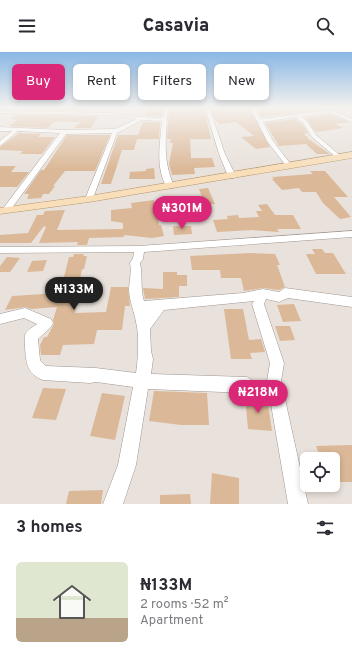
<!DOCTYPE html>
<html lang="en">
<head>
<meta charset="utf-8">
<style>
  body { margin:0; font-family:Overpass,sans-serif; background:#f2f2f3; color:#2b2b33; height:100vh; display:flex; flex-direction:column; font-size:15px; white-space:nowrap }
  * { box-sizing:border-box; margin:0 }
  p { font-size:13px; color:#7c7c81 }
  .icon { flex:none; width:22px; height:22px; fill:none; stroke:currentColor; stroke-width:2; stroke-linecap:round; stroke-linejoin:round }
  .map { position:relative; height:452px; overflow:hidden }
  .details { display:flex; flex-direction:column; background:#fff; flex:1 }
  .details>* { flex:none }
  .guide { position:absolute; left:12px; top:12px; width:328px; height:36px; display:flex; gap:8px }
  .buttons { position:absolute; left:300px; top:400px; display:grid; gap:8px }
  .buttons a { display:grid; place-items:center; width:40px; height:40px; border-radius:6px; background:#fff; box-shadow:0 2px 6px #0003; font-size:20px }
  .price { position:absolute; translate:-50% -34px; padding:0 9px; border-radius:14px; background:#db2777; color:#fff; font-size:13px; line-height:26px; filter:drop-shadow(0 1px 2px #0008) }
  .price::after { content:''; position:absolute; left:50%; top:24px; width:12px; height:9px; margin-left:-6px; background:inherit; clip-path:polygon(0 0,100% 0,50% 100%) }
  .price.on { background:#222; color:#fff }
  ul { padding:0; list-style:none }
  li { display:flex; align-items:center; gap:12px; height:100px; padding:0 16px }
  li+li { border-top:1px solid #e1e1e2 }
  li span { display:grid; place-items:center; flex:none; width:112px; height:80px; border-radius:6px; color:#555 }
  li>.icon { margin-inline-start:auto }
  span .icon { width:48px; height:48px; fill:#fffc; stroke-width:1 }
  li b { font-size:17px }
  h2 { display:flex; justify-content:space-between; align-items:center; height:48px; padding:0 16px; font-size:17px }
  .chip { padding:0 14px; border-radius:6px; background:#fff; box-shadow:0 2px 6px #0003; font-size:14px; line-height:36px }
  .chip.on { background:#db2777; color:#fff }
  header { display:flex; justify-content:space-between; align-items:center; height:52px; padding:0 16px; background:#fff; font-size:18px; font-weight:800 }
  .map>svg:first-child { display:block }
</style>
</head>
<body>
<header><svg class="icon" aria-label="menu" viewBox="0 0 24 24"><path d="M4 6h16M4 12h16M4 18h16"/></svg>Casavia<svg class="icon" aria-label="search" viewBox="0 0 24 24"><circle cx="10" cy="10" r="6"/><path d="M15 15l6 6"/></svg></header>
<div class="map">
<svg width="352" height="452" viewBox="0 0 352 452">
  <rect width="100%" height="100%" fill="#e9e1db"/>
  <path fill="#dbb897" d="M65,55H80L77,58L96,59L21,58L63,57Z
    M148,55H163L162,64H145Z
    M169,55H204L211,87H190L191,106H212L215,115L194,116L195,122L172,123L169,112L173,91H170L171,87H167Z
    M210,55L249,56L270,95L256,97L241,85L254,84L236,70L220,72L215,68Z
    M256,55H333L340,60L348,62H344L331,57L262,65Z
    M330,62L349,70L335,72L343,76L316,80L305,66Z
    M15,63L98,64V65L91,76H74L81,70H54L48,76L9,74L17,68L10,67Z
    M296,67L302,72L308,81L303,82L309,86H307L330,102H317L306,92L279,94L265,71Z
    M143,70H160L159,87H137L134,98H122L111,132H101L118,83H138Z
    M19,81L41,82L38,85H55L42,102H20L23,99L0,98V95Z
    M67,83H110L95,119H65L53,134H55L49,142H43L41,146L27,147L29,142H24L41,118H44Z
    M0,114H16L11,120H29L17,135H0Z
    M154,116L155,127H129L130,120L146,119V117Z
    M310,119H325L348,145H334L351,165L340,167L323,151L316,140H302L299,136L282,138L272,127H274L272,125L313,122Z
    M208,136L215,152L205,153L199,137Z
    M183,145L186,154L175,155L172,146Z
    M154,148L155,157H157L159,173H161L164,184L152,186L124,183V185L89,186L87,193H77L78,190L39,191L46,175L44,174L31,191H0V183L28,181L37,163H43L45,159L65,158L57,178L123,177V171L111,169V158L132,156L131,151Z
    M267,152L275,163H293L301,177H277L279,180L252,178L217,180L213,168L228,167L227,164L238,163L239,166L259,165L256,159H262L258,153Z
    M173,174H191L192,182L174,183Z
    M312,197H322L325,201H333L346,222H316L306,202H315Z
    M251,201L275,202L280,213H277L285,235L279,238L263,236L244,239L241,226H221L220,218H192L190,204Z
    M74,202H84L83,204H87L84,217H82L78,236H80L75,261L106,260L111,235H128L130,254H125L122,278H97L94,292L63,293L60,303H41L40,293L44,285H47L54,272L53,268L57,255L31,257L25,255L5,258L12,244L60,241L69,205H73Z
    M7,205L20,206L10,220H0V214Z
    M47,208L43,219L27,220L32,209Z
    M163,220H177V223H187V234H179V245L145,247L143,236L163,237Z
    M294,252L301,269L283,270L277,253Z
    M224,257H243L249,288L261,287L265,300L250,301L252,307H231Z
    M275,274H290L295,288L280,289Z
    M43,336L66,337L56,368L32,366Z
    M154,339L207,341L209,373H181L149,369Z
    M102,341L125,344L115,388L90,384Z
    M245,344L267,346L272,379L248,377Z
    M352,393V430H333V407H321L316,394Z
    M212,421L239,426V452H210Z
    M103,438L101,452H66L69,439Z
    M190,442L191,452H160V443Z"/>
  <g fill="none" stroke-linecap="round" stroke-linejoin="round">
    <defs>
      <path id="minor" d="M164,55H168C166,84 162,107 174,134L173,136H167C155,115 160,92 162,69L142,68L117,81L92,149H86L85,147L112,81L66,82L9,160H3L2,158L60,81L18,79L0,94V89L12,79H0V75L64,78L115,77L137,67L112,63L0,61V59L112,61L125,64L163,66Z
        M205,55H209L225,102L236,124L235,126H229L228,124L219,102Z
        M250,55H254L261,67L331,58L352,67V70L330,60L301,65L307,69L316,83L342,105L337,106L312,85L303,71L296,65L263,70L273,89L292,114L287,115L267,89Z
        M348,55H352V56L341,59L339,58Z
        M352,179V185L144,200L143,207L140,211C143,224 140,237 144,249L243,241L263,237L279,240L285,236L352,245V255L288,246L279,250L266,247L264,252L284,311L281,329L308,452H288L267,329L270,311L252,252L254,249L164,258L150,277L151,299L153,307L151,322L247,325L252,328L255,333L252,338L247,341L148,337L136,413L123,452H103L118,413L133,335L96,330L90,331L43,328C27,322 26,311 25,295C25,291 24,287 25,283C27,278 33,275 37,272L24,266L0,272V262L25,256L51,267L53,271L51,275L38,287L40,308L46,314L96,316L136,321C138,309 139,286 137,275C135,262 130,251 129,239C129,229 132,221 130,211L133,206L134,200L0,201V195L139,194Z"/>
      <path id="major" d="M352,100V106L89,150L0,162V156L89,144Z"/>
    </defs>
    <use href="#minor" stroke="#9f9792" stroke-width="1"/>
    <use href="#major" stroke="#b4976e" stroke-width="1"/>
    <use href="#minor" fill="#fff" fill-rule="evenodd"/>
    <use href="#major" fill="#f8deb9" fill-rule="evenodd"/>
  </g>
  <linearGradient id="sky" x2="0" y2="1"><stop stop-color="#88b7e4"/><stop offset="0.47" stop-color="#f5f2ef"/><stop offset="1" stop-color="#f5f2ef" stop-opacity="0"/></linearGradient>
  <rect width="352" height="118" fill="url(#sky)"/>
</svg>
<div class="buttons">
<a><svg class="icon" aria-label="locate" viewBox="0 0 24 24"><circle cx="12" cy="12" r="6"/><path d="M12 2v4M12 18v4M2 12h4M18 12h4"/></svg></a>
</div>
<b class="price" style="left:182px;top:178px">₦301M</b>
<b class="price on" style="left:74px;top:259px">₦133M</b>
<b class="price" style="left:258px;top:362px">₦218M</b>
<div class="guide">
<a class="chip on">Buy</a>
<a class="chip">Rent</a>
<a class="chip">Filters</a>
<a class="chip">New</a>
</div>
</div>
<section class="details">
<h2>3 homes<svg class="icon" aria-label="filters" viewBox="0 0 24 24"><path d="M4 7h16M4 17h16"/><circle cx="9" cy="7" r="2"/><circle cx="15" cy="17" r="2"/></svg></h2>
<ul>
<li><span style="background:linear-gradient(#dfe7d0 70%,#b9a48a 0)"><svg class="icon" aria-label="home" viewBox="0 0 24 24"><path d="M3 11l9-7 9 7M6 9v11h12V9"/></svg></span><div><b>₦133M</b><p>2 rooms · 52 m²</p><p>Apartment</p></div></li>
</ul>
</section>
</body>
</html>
